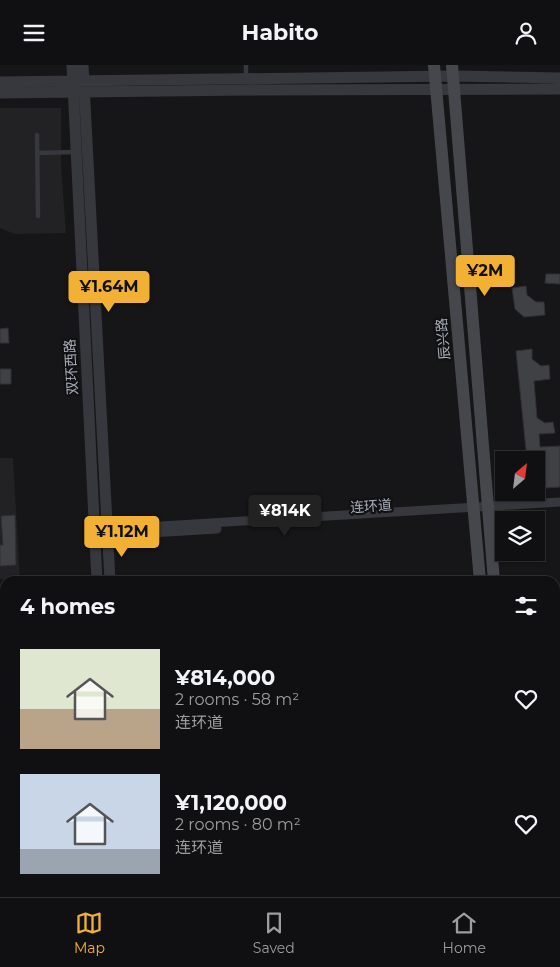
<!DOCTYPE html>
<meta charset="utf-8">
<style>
body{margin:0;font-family:Montserrat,"Noto Sans SC",sans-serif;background:#1e1e20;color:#f1f3f6;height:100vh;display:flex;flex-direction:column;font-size:19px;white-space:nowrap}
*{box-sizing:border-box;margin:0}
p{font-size:16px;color:#9c9d9f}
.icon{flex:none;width:28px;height:28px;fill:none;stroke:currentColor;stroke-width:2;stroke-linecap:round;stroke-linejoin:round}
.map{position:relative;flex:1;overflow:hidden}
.drawer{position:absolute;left:0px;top:511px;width:560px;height:321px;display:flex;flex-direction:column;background:#101012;border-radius:15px 15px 0 0;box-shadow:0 1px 4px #0004,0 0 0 1px #303032}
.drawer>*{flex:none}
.needle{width:32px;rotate:28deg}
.tools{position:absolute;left:495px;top:386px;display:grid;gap:10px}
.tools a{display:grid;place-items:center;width:50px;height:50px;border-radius:0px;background:#101012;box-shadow:0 1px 4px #0004,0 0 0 1px #303032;font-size:25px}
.price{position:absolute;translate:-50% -42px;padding:0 11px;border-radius:5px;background:#f2b134;color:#111;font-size:16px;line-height:32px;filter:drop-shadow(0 1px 2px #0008)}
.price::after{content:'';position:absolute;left:50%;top:30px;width:15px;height:11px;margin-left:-8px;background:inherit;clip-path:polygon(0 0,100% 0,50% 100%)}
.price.on{background:#222;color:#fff}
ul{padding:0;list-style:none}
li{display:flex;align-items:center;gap:15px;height:125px;padding:0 20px}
li span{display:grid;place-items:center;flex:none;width:140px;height:100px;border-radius:0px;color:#555}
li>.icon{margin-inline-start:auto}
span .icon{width:60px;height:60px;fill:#fffc;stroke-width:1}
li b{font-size:21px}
h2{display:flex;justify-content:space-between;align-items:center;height:60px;padding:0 20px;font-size:21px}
header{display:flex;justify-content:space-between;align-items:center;height:65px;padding:0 20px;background:#101012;font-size:22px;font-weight:700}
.menu{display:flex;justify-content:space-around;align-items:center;height:70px;border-top:1px solid #303032;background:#101012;font-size:14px;color:#9c9d9f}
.menu a{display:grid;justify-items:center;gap:2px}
.menu .on{color:#f2b134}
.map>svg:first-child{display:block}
.built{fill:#222225}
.building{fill:#404145;stroke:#303034}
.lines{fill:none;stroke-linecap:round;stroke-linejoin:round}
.service{stroke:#37383d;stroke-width:4.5}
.minor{stroke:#37383d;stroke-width:9}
.tertiary{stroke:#37383d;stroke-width:11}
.secondary{stroke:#45474d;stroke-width:12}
.labels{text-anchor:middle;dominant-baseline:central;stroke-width:4.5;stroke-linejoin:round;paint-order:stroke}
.street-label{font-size:14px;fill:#a8adb8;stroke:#111113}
</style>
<header><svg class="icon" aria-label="menu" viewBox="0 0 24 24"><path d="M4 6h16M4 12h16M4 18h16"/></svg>Habito<svg class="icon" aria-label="person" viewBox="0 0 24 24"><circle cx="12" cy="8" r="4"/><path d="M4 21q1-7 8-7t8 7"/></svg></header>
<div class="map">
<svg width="560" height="832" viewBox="0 0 560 832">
<rect width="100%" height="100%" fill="#161618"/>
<path class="built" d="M0,43H61V101L66,168L15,169L0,163Z
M0,389V393H13L20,514H0Z"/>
<path class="building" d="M546,209H560V219L545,218Z
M526,221L527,230L536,237H544L545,250L524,252L515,244L512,223Z
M8,263L9,278H0V264Z
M532,284V294L541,301L549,300L550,314L534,316L537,353L545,358L553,357L555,368L539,369L540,382L560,381V422L545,423L536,415V395H527L516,286Z
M0,304H11V319H0Z
M15,450L16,500L0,501V480H3L1,451Z"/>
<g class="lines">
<path class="service" d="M246,0V14
M37,70L38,151
M37,88L76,87"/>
<path class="minor" d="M94,465L560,437
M102,471L217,464"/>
<path class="tertiary" d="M72,0L97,516
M83,0L110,516
M0,17L453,11L560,13
M0,28L247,25L560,24
M555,773H560
M555,783H560
M119,828L120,832
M485,832L486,828"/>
<path class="secondary" d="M434,0L480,516
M452,0L494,516
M0,727L5,728
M0,743L5,744
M555,824L560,826
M507,828L526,832"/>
</g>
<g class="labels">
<g class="street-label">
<text transform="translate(443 274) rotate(-95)">辰兴路</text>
<text transform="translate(71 302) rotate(-93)">双环西路</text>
<text transform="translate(371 441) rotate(-4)">连环道</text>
</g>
</g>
</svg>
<div class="tools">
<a><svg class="needle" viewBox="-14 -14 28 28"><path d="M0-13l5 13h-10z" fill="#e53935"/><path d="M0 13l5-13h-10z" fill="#9c9d9f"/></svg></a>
<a><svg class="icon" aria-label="layers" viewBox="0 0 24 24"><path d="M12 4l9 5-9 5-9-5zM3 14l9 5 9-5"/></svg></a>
</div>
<b class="price" style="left:485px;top:232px">¥2M</b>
<b class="price" style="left:109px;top:248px">¥1.64M</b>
<b class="price on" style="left:285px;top:472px">¥814K</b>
<b class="price" style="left:122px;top:493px">¥1.12M</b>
<section class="drawer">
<h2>4 homes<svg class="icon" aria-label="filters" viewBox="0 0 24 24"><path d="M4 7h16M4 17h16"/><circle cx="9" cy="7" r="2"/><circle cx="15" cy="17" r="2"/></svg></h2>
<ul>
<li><span style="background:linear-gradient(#dfe7d0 60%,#b9a48a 0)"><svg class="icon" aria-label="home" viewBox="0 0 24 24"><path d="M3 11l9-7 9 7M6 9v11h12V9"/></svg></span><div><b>¥814,000</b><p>2 rooms · 58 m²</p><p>连环道</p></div><svg class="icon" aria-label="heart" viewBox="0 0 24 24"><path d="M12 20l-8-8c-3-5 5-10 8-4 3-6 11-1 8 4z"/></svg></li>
<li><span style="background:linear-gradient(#c9d6e8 75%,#9aa5b1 0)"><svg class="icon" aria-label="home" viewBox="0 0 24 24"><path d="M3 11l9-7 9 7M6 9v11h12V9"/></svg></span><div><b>¥1,120,000</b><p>2 rooms · 80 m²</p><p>连环道</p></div><svg class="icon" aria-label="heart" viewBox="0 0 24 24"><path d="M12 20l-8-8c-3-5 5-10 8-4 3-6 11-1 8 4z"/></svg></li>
</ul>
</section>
</div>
<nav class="menu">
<a class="on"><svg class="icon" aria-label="map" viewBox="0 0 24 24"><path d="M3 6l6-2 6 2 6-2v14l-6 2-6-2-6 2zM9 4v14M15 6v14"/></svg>Map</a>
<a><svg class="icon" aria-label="saved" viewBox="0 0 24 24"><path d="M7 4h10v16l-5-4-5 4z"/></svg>Saved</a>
<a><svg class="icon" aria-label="home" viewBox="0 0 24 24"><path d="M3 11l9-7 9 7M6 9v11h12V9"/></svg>Home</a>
</nav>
